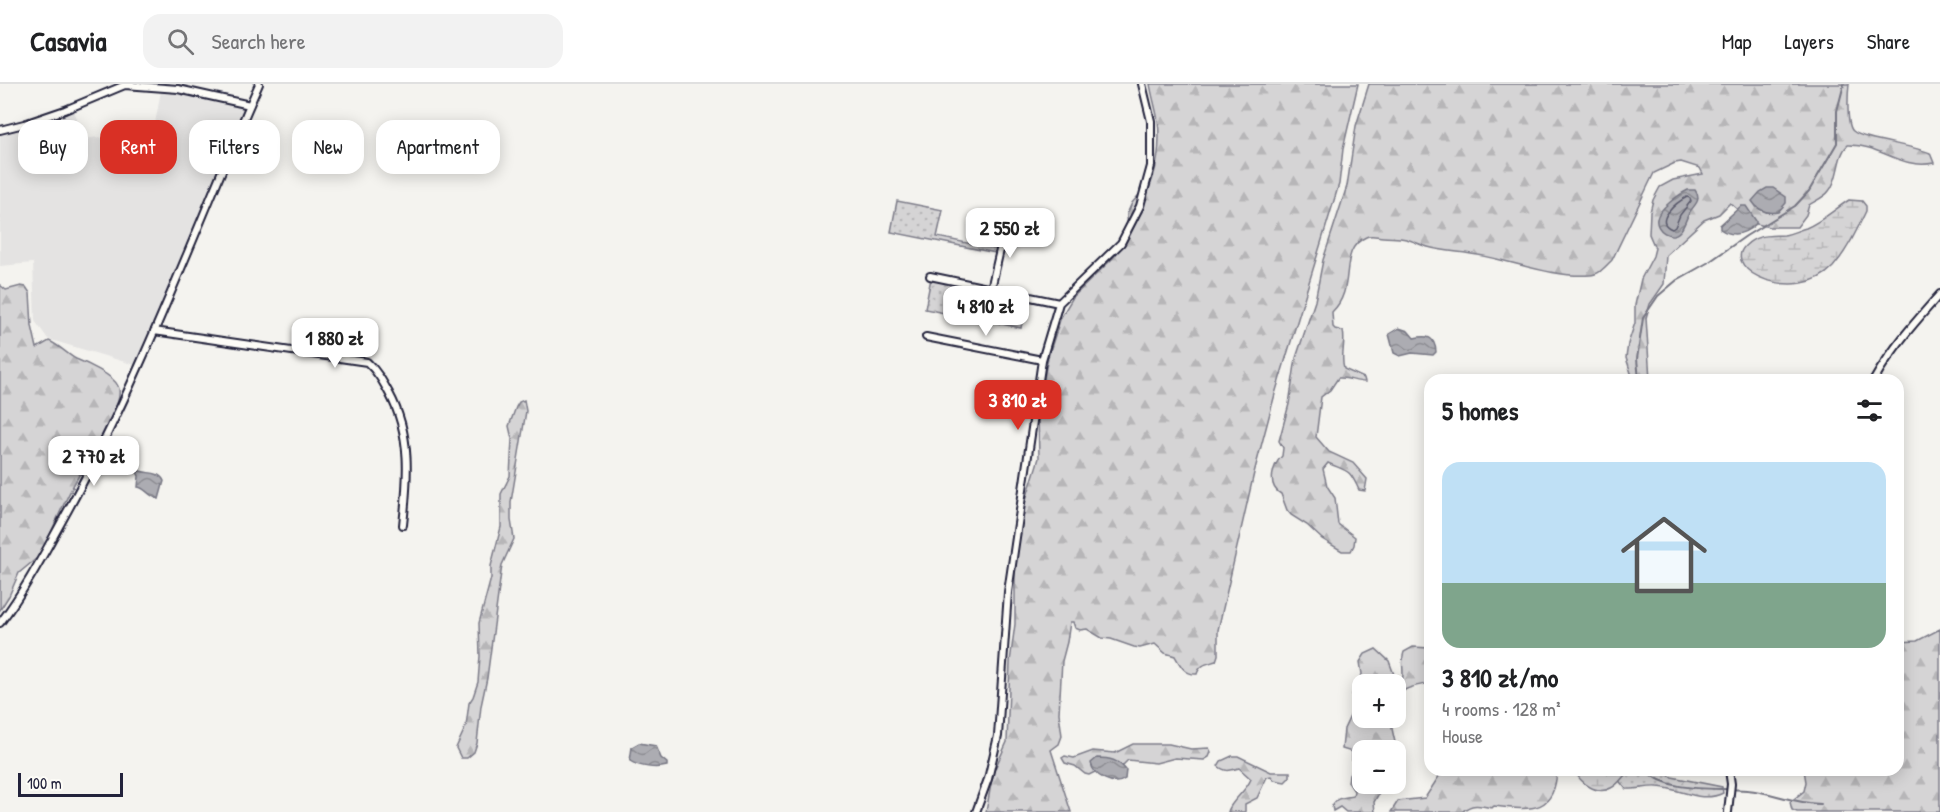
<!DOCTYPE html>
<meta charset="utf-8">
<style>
body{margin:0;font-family:"Patrick Hand",sans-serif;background:#f2f2f2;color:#202124;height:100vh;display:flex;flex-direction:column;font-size:22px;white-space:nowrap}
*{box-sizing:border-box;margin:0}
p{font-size:20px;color:#757577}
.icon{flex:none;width:33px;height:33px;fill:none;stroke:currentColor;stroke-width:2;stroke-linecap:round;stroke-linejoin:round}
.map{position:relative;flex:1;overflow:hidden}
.side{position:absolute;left:1424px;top:290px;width:480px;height:402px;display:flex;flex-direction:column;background:#fff;border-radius:18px;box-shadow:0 3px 15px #0003}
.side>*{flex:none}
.guide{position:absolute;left:18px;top:36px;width:570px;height:54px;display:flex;gap:12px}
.buttons{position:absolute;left:1352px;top:590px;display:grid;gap:12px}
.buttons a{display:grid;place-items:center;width:54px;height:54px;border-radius:12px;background:#fff;box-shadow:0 3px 15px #0003;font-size:30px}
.scale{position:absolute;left:18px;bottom:15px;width:105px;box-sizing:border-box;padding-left:6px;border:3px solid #22223b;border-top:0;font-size:16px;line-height:21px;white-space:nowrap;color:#22223b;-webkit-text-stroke:4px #fdfcf7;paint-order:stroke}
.price{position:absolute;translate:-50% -51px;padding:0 14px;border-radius:12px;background:#fff;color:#222;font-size:20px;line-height:39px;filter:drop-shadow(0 2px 3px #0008)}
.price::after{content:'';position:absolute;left:50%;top:36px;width:18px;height:14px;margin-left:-9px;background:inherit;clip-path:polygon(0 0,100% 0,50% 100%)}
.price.selected{background:#d93025;color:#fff}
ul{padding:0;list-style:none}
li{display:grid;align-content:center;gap:12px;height:318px;padding:0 18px}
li+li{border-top:2px solid #e0e0e0}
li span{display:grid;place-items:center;height:186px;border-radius:18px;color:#555}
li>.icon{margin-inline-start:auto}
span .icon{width:108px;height:108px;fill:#fffc;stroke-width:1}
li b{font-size:26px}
h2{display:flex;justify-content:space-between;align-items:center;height:72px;padding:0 18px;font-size:26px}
.pill{padding:0 21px;border-radius:18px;background:#fff;box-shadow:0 3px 15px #0003;font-size:21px;line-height:54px}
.pill.selected{background:#d93025;color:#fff}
header{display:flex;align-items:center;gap:36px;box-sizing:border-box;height:84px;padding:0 30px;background:#fff;border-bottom:2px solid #e0e0e0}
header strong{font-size:28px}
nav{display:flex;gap:33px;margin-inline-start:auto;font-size:21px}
.search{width:420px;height:54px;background:#f2f2f2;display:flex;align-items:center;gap:15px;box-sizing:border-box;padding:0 21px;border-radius:18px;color:#757577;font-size:22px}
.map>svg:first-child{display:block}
.built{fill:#e4e3e2}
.grass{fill:url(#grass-dots);stroke:#7c7b88;stroke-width:1.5}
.forest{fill:url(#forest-firs);stroke:#7c7b88;stroke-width:1.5}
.wetland{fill:url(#wetland-marsh);stroke:#7c7b88;stroke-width:1.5}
.water{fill:url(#water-waves);stroke:#757582;stroke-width:1.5}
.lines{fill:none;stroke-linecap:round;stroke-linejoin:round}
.shore{stroke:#59596b;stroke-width:1.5}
.stream{stroke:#757582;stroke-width:2}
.minor-casing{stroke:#22223b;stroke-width:10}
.minor{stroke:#fdfcf7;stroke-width:6}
</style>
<header>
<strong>Casavia</strong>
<div class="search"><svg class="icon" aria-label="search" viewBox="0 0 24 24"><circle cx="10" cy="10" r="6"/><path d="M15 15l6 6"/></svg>Search here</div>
<nav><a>Map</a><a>Layers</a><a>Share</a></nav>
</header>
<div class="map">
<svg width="1940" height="728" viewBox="0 0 1940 728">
<defs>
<pattern id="grass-dots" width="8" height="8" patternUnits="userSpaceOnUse" patternTransform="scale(1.5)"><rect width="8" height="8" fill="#d5d4d5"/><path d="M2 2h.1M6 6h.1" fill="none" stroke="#b7b6b8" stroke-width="1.8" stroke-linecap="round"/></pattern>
<pattern id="forest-firs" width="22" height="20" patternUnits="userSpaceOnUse" patternTransform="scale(1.5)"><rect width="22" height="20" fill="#d5d4d5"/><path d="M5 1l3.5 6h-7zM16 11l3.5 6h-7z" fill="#b7b6b8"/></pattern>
<pattern id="wetland-marsh" width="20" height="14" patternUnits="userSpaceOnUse" patternTransform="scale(1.5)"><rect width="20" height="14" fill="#d5d4d5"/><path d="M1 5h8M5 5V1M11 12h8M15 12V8" fill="none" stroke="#b7b6b8"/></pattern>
<pattern id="water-waves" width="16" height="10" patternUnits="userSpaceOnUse" patternTransform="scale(1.5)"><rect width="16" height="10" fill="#acacb2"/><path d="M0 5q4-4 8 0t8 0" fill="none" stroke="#8c8c92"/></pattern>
</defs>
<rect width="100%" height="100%" fill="#f4f3ef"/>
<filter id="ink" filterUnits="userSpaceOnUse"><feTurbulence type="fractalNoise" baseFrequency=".0167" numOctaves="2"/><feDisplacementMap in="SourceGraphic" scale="12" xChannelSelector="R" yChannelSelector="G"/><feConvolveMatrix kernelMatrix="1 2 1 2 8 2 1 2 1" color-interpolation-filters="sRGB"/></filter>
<g filter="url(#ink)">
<path class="built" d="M161,7L245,23L135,281L48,255L35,237L33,179L0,182V50L37,41L74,25L82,55L100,53L147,82Z"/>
<path class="grass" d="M897,117L943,126L937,153L997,165L996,169L891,148Z
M931,194L960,200L954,231L925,225Z
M994,207L1026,214L1021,244L988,237Z
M1617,686H1658L1672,693L1722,703L1723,709C1701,720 1680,704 1658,703C1647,702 1637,706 1626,705L1620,698Z"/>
<path class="forest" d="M1150,0H1358L1343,65L1339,100L1275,310L1254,389L1218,546V571L1216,577C1207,580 1200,580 1197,590C1185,591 1180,581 1175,572L1165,569L1155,560L1140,564L1134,563L1111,555L1102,554L1087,545L1080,546L1075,544L1073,538H1070L1067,558L1062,577L1059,629L1062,652L1059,660L1051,666L1071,728H986L993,689L1007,658L1010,578L1015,540V491L1019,438L1039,374L1038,327L1048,273L1061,233L1073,213L1113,174L1128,153L1127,130L1132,119L1138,112L1146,111C1157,89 1161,62 1158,37C1156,25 1152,12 1150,0Z
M1369,0H1849C1848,9 1846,41 1853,47C1863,56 1912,61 1930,69L1934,79C1900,86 1880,60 1848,61C1836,72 1840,94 1829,107C1825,113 1815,117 1809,121L1806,131L1797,143H1769L1753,139L1730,119L1719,130L1704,136L1666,171L1664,200L1650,220L1646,234L1650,295H1633L1626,274L1628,260L1635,239V221L1641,195L1653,172L1655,164L1649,150L1650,128L1653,116L1660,103L1673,96L1703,90L1700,84L1681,78L1675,79L1654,89L1612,176C1606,182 1599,191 1590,191C1555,194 1512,177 1478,171C1463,168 1442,167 1428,163C1420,161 1414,157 1406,155C1398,153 1391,154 1383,153C1377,153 1372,150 1366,153C1336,167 1358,203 1332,228L1333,243L1335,245L1343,247C1346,260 1340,272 1344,285L1364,294L1365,298C1355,298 1348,293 1338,294L1330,306L1321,313L1316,353L1329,368L1353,379L1367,395L1365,407L1359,406C1349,384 1348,388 1328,379L1323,385L1327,402L1335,414L1338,440L1355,453L1354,461L1351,467H1342L1322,455L1307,441L1291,431L1287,426L1281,410C1267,402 1272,382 1282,372L1283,364L1279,357L1289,320L1296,274L1315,217L1323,176L1347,102L1356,42Z
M0,201L6,206L21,202L26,203L30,209L32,242L37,264L49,257C59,261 68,271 76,275C86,279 113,291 118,302C127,319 87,376 78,393C65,415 55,440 44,464L37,474L19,489L9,512L0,526Z
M524,316L526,327L511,418V436L514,455L502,481L487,594L481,622L477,659L474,668L467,674H461L456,664L466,642L469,619L473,613L478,598L480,572L479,539L491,494V482L501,443V410L510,392L512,355L509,342L516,323L519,318Z
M1940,545V728H1797L1792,726L1790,718L1804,707L1806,698L1804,686H1898V558L1917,557Z
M1413,563L1429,564V599C1415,603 1402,602 1395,617V600H1362V633H1391C1390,649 1401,666 1395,682V666H1362V699H1385L1374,718L1375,728H1346L1340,723L1333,727L1332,722C1337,712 1344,714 1353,712L1354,707L1348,698L1349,691L1352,687V668L1342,665L1344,645L1352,628V611L1360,597L1362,590L1360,578L1365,570L1376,565L1389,577L1396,596L1402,597C1405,587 1400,578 1404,568Z
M1133,660H1169L1191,665L1209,664L1211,668L1209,673L1204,676L1175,674L1156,679L1128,676L1118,686H1099L1089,691L1085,690L1075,682L1065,679L1062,674L1065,672L1074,674L1093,667L1115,669Z
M1232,672H1238L1271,688H1290V693L1285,698L1274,696L1271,692L1267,693L1257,714L1245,720V728H1228C1230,717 1246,708 1251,695L1239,684C1229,687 1225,688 1218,682L1221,677Z
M1443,686H1557C1555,728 1534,727 1494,722L1492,724C1480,721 1471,719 1462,728H1391L1398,717L1425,714Z"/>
<path class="wetland" d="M1849,116L1862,117L1866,122V127C1857,146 1847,167 1833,183C1797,221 1721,187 1745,162C1757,150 1769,152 1784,151C1791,150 1799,146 1806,144C1821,138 1835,125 1849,116Z
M1574,686H1626V690C1622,694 1617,702 1611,704C1596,712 1580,698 1574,686Z"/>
<path class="water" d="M1767,104H1773L1786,113V119L1778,128C1767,130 1758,127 1752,117L1760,108Z
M1688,106H1695C1701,114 1697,119 1691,126C1686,133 1685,142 1680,147C1671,157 1655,146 1657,135C1658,125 1680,110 1688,106Z
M1741,122H1746L1756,137V140C1745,150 1733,154 1720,145V141Z
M1399,244L1408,247L1414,254C1427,251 1435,252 1436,268L1433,271L1412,269L1400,272L1394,269L1389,250Z
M140,387C149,390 159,387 164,397L159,415C148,412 146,404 138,403L139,392L137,388Z
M639,659L656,662L661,674L667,679V682C656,685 639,683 630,677L632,663Z
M1097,674C1110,674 1118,676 1126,686L1125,695C1114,703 1093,692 1091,679Z"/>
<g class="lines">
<path class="shore" d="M1687,113L1690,114L1691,117L1680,131L1675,143L1672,145C1652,138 1677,118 1687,113Z"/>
<path class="stream" d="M1639,296L1637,275L1643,234L1658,212L1677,196L1709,178L1746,152L1795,122L1809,107L1837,59V27L1844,0
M1645,686C1670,710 1715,703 1747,706C1773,708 1795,720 1821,720"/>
<defs>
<path id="minor" d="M0,46L24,40L65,26L125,1L178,5L250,21
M930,192L1059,219
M991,205L1006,140
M154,247L367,278C377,287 383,298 389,309C412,351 408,394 403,441
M926,253L1042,276
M1874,296C1892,264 1916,237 1940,210
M0,539C26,505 47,464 68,426C143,290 196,143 259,0
M976,728L988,695L998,652L1008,508L1042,276L1059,219L1121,159L1140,122L1151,82V37L1142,0
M1728,728L1731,700L1729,686"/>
</defs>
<use href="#minor" class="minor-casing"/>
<use href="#minor" class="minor"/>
</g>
</g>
</svg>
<div class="buttons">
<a>+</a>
<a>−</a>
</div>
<div class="scale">100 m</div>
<b class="price" style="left:1010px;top:175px">2 550 zł</b>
<b class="price" style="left:986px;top:253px">4 810 zł</b>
<b class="price" style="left:335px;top:285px">1 880 zł</b>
<b class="price selected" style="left:1018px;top:347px">3 810 zł</b>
<b class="price" style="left:94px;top:403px">2 770 zł</b>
<div class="guide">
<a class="pill">Buy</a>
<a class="pill selected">Rent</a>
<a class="pill">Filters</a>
<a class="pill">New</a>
<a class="pill">Apartment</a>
</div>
<section class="side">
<h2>5 homes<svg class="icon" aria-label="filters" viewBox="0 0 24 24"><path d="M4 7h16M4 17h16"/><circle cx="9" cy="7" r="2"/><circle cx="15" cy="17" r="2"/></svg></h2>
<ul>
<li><span style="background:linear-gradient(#bfe0f5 65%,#7fa58c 0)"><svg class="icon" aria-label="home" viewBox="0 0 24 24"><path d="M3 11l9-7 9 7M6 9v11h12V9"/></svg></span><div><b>3 810 zł/mo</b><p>4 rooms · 128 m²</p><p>House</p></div></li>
</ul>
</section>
</div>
